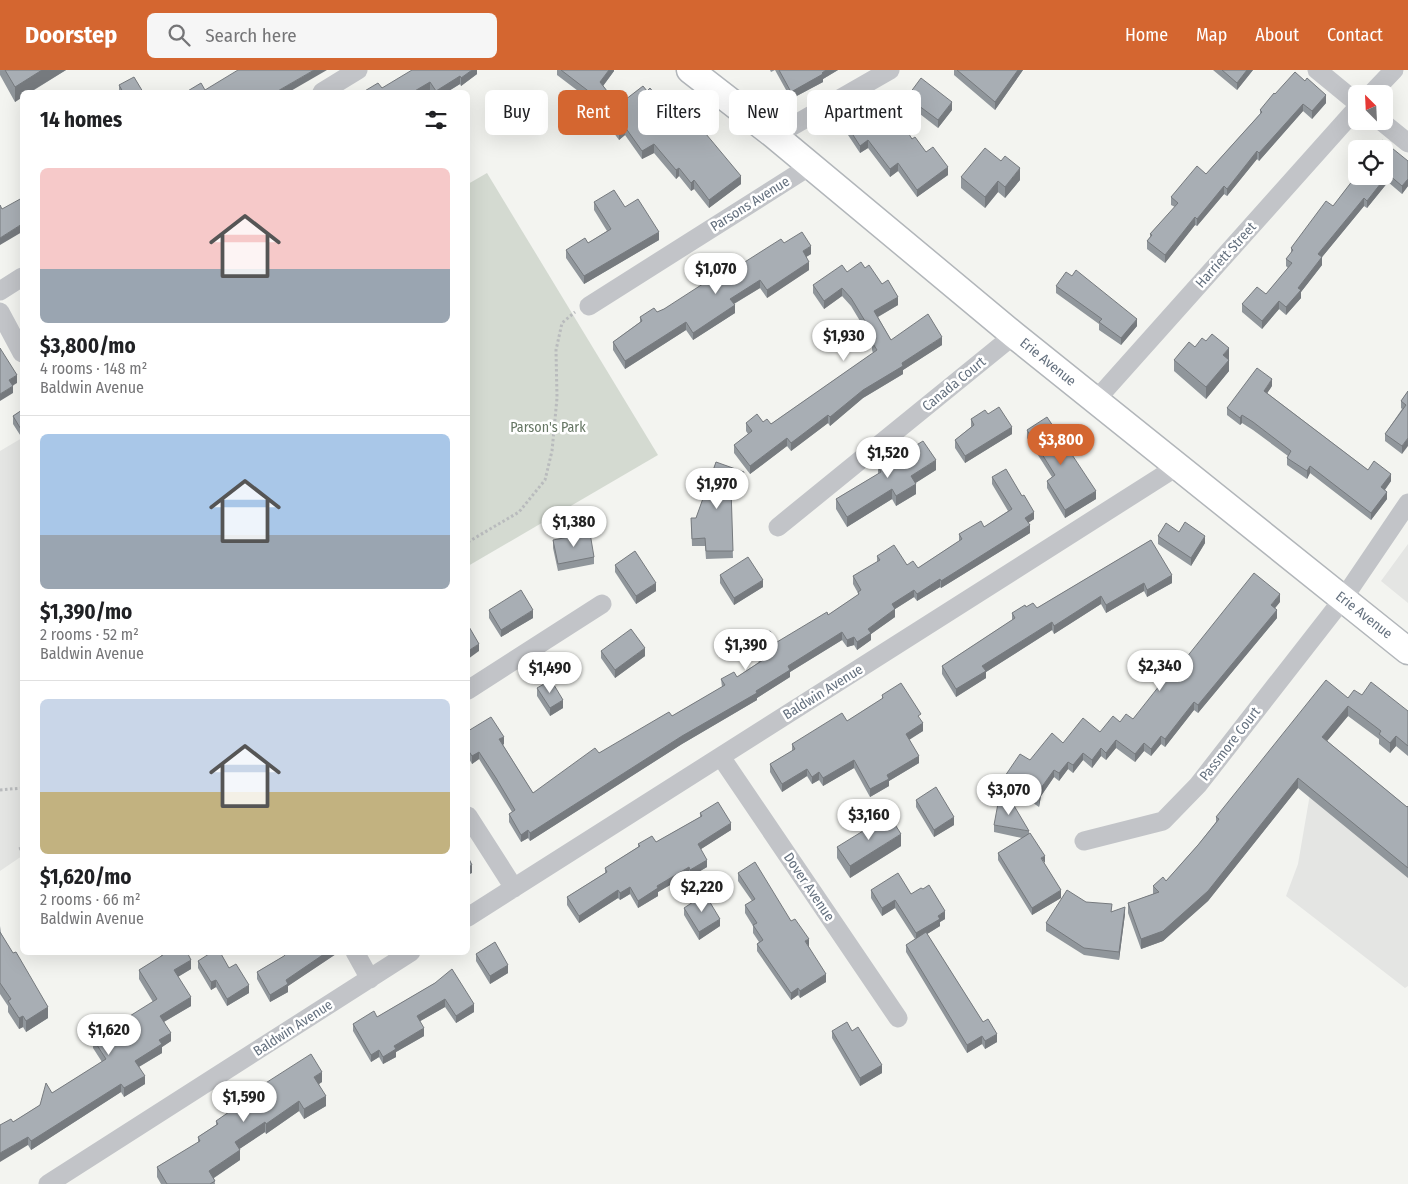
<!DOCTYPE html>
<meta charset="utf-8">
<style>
body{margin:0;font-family:"Fira Sans Condensed",sans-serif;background:#f6f6f6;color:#202124;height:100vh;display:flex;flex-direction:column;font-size:19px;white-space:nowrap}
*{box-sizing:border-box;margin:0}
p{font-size:16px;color:#757577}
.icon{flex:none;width:28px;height:28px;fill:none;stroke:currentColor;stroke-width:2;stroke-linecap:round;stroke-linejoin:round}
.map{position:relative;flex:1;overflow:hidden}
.sheet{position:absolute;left:20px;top:20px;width:450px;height:865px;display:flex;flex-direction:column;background:#fff;border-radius:8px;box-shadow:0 5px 20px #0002}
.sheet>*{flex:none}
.top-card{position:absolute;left:485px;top:20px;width:475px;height:45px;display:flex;gap:10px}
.needle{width:32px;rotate:336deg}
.fabs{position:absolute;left:1348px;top:15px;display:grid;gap:10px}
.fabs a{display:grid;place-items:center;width:45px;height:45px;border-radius:8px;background:#fff;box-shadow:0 5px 20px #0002;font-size:25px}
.price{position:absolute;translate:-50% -42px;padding:0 11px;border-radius:18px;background:#fff;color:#222;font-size:16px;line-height:32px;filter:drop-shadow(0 1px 2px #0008)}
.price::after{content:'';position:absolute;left:50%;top:30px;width:15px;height:11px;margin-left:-8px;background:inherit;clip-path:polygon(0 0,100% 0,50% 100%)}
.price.selected{background:#d46630;color:#fff}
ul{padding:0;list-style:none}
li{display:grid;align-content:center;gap:10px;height:265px;padding:0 20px}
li+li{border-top:1px solid #e0e0e0}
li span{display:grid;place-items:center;height:155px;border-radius:8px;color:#555}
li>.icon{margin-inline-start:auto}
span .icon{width:90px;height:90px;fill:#fffc;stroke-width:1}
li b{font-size:21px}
h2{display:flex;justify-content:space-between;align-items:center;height:60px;padding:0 20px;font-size:21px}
.pill{padding:0 18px;border-radius:8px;background:#fff;box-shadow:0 5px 20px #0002;font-size:18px;line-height:45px}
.pill.selected{background:#d46630;color:#fff}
header{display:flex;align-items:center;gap:30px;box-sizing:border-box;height:70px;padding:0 25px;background:#d46630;color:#fff}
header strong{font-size:24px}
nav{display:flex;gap:28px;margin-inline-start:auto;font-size:18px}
.search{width:350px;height:45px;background:#f6f6f6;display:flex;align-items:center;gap:12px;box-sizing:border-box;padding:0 18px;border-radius:8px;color:#757577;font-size:19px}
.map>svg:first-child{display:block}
.built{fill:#e4e5e3}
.green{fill:#d4dad1}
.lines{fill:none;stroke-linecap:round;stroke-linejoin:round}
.secondary-casing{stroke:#b2b6ba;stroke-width:29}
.path{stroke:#b9bbbd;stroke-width:3;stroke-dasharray:2.5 2.5;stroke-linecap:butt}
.street{stroke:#c2c4c8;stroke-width:19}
.secondary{stroke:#fff;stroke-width:26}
.wall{fill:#90969b}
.shaded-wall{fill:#767a7e}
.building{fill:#a8aeb4;stroke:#767a7e}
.labels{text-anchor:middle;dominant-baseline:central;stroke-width:5;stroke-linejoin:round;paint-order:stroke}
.street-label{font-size:14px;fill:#65717f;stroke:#fff}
.park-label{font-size:14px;fill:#657663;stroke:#fff}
</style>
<header>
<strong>Doorstep</strong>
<div class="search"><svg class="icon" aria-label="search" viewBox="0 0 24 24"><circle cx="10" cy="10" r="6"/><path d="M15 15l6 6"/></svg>Search here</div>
<nav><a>Home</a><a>Map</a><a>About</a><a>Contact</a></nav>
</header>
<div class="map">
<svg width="1408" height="1114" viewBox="0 0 1408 1114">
<rect width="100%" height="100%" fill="#f3f4f0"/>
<path class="built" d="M22,368V786L0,801V381Z
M1408,474V533L1381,511Z
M1344,684L1408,740V916L1405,918L1286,826L1298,794L1310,724Z"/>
<path class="green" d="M487,103L658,385L468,496V114Z"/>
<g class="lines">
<defs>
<path id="secondary" d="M690,0L775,66L1014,265L1408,581"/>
</defs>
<use href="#secondary" class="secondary-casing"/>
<path class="path" d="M468,472L519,442L545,410L552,381L557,328L556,280L562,253L575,242
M0,720L22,718
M19,779L22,778"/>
<path class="street" d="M1317,0L1356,32
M322,22L358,0
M1371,24L1394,0
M1381,51L1408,73
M775,66L890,0
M0,221L22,207
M589,236L810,96
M0,242L22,283
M1096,330L1356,39
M778,457L1014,265
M468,620L602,534
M721,687L898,948
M468,746L514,818
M1084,771L1163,751L1198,715L1343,529L1408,433
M468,847L1178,396
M355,882L370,909
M48,1114L411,882"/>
<use href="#secondary" class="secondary"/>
</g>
<path class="wall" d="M0,0H66L15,32L0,5Z
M477,0V4L461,16L460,14L447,22H432L430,20L425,22H363Z
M557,0H614V1L603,16L611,26L621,33L647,21L666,38L692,57L741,114L709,138L694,119L691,121L679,106L676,109L654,83L642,89L625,65L619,70L608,55L599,62L581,39V31L586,27L557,5Z
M770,0H838L823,9V12L791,29L775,0L771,2Z
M954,0H1023L995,40L954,5Z
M1213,0H1253L1237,20Z
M1305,11L1326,33L1312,49L1303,41L1259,91L1257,89L1227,126L1224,124L1197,156L1195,155L1165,193L1147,179V171L1150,167V164L1175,137L1171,135V127L1206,104L1260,44V40L1275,24Z
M119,15L143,22H119Z
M907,27L952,40L938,58L907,34Z
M882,40L926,82L948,105L917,127L898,101L890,107L868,78L860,83L848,65V57Z
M1408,91V116L1402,124L1388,112L1367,138L1364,136L1322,187V195L1301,222V228L1286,245L1279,239L1262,259L1242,242V234L1266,224L1288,198L1286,196V189L1291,183V178L1333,136L1351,113V108Z
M961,107L1020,110L1005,128L998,122L985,138L961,118Z
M594,132L625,137L659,170L584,214L566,188V180L588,173L607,161L594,140Z
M784,173L811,184L806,187L809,200L767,228L760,218L734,234L735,243L693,270L686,260L625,299L613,280V272L640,252V247L657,242L664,239L729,202Z
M865,198L882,214L898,235L878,247L891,270L942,275L903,300V304L863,328L830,356L828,353L791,381L787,376L750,404L734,383V375L748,364L746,361V353L763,352L771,354L873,283L872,280V271L851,236L842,226L824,239L813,223V215L847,202Z
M1056,216L1137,256L1121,275L1099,260V254L1056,223Z
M1195,277L1229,289V301L1206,329L1174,301V290Z
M1272,316L1267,323L1368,400L1391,411L1385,420L1387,429L1371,450L1310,403L1307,409L1287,395V388L1288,386L1253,360L1242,353L1240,355L1227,345V338Z
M1408,321L1402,384L1385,371V364L1402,339L1401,338V331Z
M22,340V368L13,354V346Z
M988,344L1012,364L965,393L955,378V370L971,357V349Z
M1027,360L1096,429L1065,448L1047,418V411L1052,407L1027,368Z
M894,389L936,400L915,413L916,424L896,436L892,429L847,457L836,439V429L878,404V396Z
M716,392L744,410L738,427L731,425L733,488L706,489L705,476H692L691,448H696Z
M992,407L1034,449L1028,453L1030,463L941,518L940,517L917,531L914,527L895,539V547L871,564V570L857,580L854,575L847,577L842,570L790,602V607L757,628V630L682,674L530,771L528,768L521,772L509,752V744L512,742L496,716L479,689L472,694L468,687V661L504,674L503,675L533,723L599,683L672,646L722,617L721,609L737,607L759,592L752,580V572H777L828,545L858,525V523L853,514V506L877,492V486L918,498L959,471V464L984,457L1008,441L992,414Z
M1179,462L1205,473L1191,496L1158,474V466Z
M553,470L594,487V494L558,501L553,478Z
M1151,470L1172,513L1147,527L1144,521L1106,543L1101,534L1054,564L1052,560L986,602V608L956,627L942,604V596L1012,550V543L1026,537L1037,538Z
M615,495L656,521L636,534L615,502Z
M720,505L763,517L734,535L720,513Z
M1280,532L1275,538L1277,548L1198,643L1194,640L1165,677L1161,674L1151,686L1144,681L1135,692L1116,678L1106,690L1101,686L1092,698L1083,690L1073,703L1068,699L1059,711L1054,707L1041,726L1039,737L1005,714V706L1030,690L1063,673L1100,662L1120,652L1133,649L1174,603Z
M489,540L533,548L501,567L489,548Z
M601,581L645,586L615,608L601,588Z
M537,618L563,638L550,646L537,626Z
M882,625L921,651L923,661L909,669L919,693L889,711V716L870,727L854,698L823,716L819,710L812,714L807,706L782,722L770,702V694L792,681V674L847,651L882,629Z
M1362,625L1408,641V686L1396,676L1390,683L1379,674V669L1348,646L1327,671L1407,737L1408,736V808L1298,718L1208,831L1163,871L1141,879L1128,843V833L1153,824V816L1166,811L1198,775L1216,752V747L1348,628Z
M916,730L954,755L934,767L916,737Z
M700,743L731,760L701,779L707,797L690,807L689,804L658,822V826L638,838L630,824L620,830L618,828L579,853L567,835V827L605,803V798L638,777V774L656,772L700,747Z
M994,755L1029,761V763L1061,828L1032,845L998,790V783L1022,768L994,762Z
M901,776L850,808L837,788V777Z
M738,803L791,851L809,877L826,912L800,928L798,925L791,930L757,881V874L759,872L753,863V856L745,843V835L752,831L738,811Z
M871,820L911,824L945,849L940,852V856L927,864L983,952L997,972L985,979L982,974L967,983L906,882V875L915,869L895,838L882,846L871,828Z
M1086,832L1112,842L1125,844L1119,890L1084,885L1046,861V853Z
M684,838L720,856L699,870L684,845Z
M0,856L1,863L48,948L26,962L23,957L19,959L8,942V936L0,924Z
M161,882H187L191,899L178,907L191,936L164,952L171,971L162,977V983L139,997L145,1014L124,1027L121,1022L31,1080L28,1075L0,1056L13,1052L40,1035L52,1023L102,992L93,978V969L153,932L139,909V900L161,887Z
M287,882H339L288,916V922L270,932L257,909V902L284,886L287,883Z
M476,884L508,903L490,914L476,891Z
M198,891L229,898L249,923L227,936L216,917L211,920L198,898Z
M435,913L474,942L456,953L445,937L420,951L424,966L396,982V987L383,994L379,987L371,992L353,961V954L377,947Z
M832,961H852L882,1003L860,1016L832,968Z
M322,1012L319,1014L326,1036L304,1049L299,1041L266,1064L265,1062L239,1079L240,1090L214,1108L215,1114H161L157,1107V1097L198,1073V1067L216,1055V1051L250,1028V1023Z"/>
<path class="shaded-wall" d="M42,0H66L30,22H22V27L15,32V17Z
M314,0H327L289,22H276Z
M472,0H477V4L461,16V8Z
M609,0H614V1L600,20V12Z
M826,0H838L823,9V12L791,29V22Z
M1018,0H1023L995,40V32Z
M1247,0H1253L1237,20V13Z
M460,6V14L447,22H436V21Z
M430,12V20L425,22H413Z
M1326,25V33L1312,49V41Z
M952,32V40L938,58V50Z
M1303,34V41L1259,91V83Z
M608,47V55L599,62V54Z
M625,57V65L619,70V62Z
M868,70V78L860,83V76Z
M654,74V83L642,89V81Z
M1257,81V89L1227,126V119Z
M898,93V101L890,107V99Z
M948,97V105L917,127V120Z
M679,98V106L676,109V100Z
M1020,98V110L1005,128V117Z
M1388,104V112L1367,138V131Z
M741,106V114L709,138V130Z
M1408,109V116L1402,124V116Z
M694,110V119L691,121V113Z
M998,111V122L985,138V127Z
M1224,116V124L1197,156V149Z
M1364,128V136L1318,192V184Z
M1195,147V155L1165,193V185Z
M22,154V162L0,175V168Z
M659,162V170L584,214V206Z
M811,176V184L803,189V181Z
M1322,187V195L1301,222V228L1286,245V237L1298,218Z
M809,192V200L767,228V220Z
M760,210V218L730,236V229Z
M842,218V226L824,239V231Z
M898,227V235L874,249V241Z
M1279,231V239L1262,259V251Z
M735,235V243L693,270V263Z
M1137,249V256L1121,275V268Z
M686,252V260L625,299V291Z
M942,267V275L903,300V304L863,328L830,356V347L863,320L902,293Z
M1229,278V289L1223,296V285Z
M1229,290V301L1206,329V317Z
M17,305V313L9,318V310Z
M1272,309V316L1264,328V321Z
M13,316V323L0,331V324Z
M828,345V353L791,381V373Z
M1242,345V353L1240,355V348Z
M1012,357V364L965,393V386Z
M787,368V376L750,404V396Z
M1408,368V376L1402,384V376Z
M936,390V400L911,416V406Z
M1310,396V403L1307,409V401Z
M744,402V410L738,427V420Z
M1391,404V411L1381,425V417Z
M916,414V424L896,436V426Z
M892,419V429L847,457V447Z
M1096,421V429L1065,448V440Z
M1387,422V429L1371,450V443Z
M1034,442V449L1025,455V448Z
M1030,455V463L941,518V511Z
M1205,466V473L1191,496V488Z
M1172,505V513L1147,527V520Z
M940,509V517L917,531V524Z
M763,510V517L734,535V528Z
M656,513V521L636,534V526Z
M1144,513V521L1106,543V535Z
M914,520V527L892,541V534Z
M1280,524V532L1271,543V535Z
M1101,526V534L1054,564V556Z
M895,539V547L871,564V570L857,580V572L868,559Z
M533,540V548L501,567V560Z
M1277,540V548L1198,643V635Z
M1052,552V560L986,602V608L956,627V619L982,596Z
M842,562V570L790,602V607L757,628V630L682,674L530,771V763L682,666L756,621L788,596Z
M854,567V575L847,577V570Z
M479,574V581L468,589V581Z
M645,578V586L615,608V600Z
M563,630V638L550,646V638Z
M1194,632V640L1165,677V669Z
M1348,636V646L1322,677V667Z
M923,653V661L906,672V664Z
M1161,666V674L1151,686V679Z
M1396,666V676L1390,683V673Z
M504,667V674L499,677V669Z
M1116,670V678L1106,690V683Z
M1144,673V681L1135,692V684Z
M1101,678V686L1092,698V690Z
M479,682V689L472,694V686Z
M1083,683V690L1073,703V695Z
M919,686V693L889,711V716L870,727V719L887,705Z
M854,690V698L823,716V708Z
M1068,692V699L1059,711V703Z
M807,699V706L782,722V714Z
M1054,700V707L1041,726L1039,737V729L1041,718Z
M819,702V710L812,714V707Z
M1298,708V718L1208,831L1163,871L1141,879V869Z
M954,747V755L934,767V760Z
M731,753V760L698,781V774Z
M528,760V768L521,772V765Z
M901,764V776L850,808V796Z
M1045,786V793L1041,788Z
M707,790V797L690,807V800Z
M472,795V803L468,805V797Z
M689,797V804L658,822V826L638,838V831L657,816Z
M630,817V824L620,830V823Z
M618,820V828L579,853V846Z
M1061,820V828L1032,845V838Z
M895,830V838L882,846V838Z
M1125,837V844L1119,890V882Z
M945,841V849L940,852V856L916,871V863L938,846Z
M720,849V856L699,870V862Z
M809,869V877L805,871Z
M327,882H339L288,916V922L270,932V925L286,910Z
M191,890V899L174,909V900Z
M508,895V903L490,914V906Z
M826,904V912L800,928V921Z
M216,910V917L211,920V912Z
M249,915V923L227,936V929Z
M798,918V925L791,930V923Z
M191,927V936L160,954V946Z
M445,929V937L417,953V946Z
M474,934V942L456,953V946Z
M48,937V948L26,962V951Z
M23,946V957L19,959V948Z
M424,958V966L396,982V987L383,994V987L394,976Z
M171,963V971L162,977V983L135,999V991L159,970Z
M997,964V972L985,979V971Z
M982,966V974L967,983V975Z
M379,980V987L371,992V985Z
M882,995V1003L860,1016V1008Z
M322,1002V1012L314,1017V1007Z
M145,1006V1014L124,1027V1018Z
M121,1014V1022L31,1080V1071Z
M326,1026V1036L304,1049V1039Z
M299,1031V1041L266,1064V1054Z
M265,1052V1062L235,1082V1072Z
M28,1067V1075L0,1092V1083Z
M240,1080V1090L209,1111V1101Z"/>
<path class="building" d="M5,0H42L15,17Z
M238,0H314L276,22H186L201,13L205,20Z
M412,0H472L461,8L460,6L436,21L430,12L413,22H363L378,13L382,18Z
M561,0H609L600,12L611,26L621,33L643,16L647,21L650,18L666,38L674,32L692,57L698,61L701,58L741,106L709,130L694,110L691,113L679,98L676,100L654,74L642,81L625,57L619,62L608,47L599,54L581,31L591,23Z
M779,0H826L822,3L823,4L791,22Z
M957,0H1018L995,32Z
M1222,0H1247L1237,13Z
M1295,2L1305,11L1307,8L1326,25L1312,41L1303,34L1259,83L1257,81L1227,119L1224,116L1197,149L1195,147L1165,185L1147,171L1152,165L1150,164L1178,133L1171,127L1197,96L1206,104L1262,42L1260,40L1274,23L1275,24Z
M134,7L143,22H123L119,15Z
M921,8L952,32L938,50L907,27Z
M891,35L912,69L915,67L926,82L933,77L948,97L917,120L898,93L890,99L868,70L860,76L848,57L880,37L882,40Z
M1382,70L1408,91V109L1402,116L1388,104L1367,131L1364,128L1318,184L1322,187L1298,218L1301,220L1286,237L1279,231L1262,251L1242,234L1257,217L1266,224L1292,193L1286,189L1293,180L1291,178L1326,131L1333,136L1353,110L1351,108L1356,101V106H1384V79H1375Z
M985,78L1001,91L1005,86L1020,98L1005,117L998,111L985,127L961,107Z
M614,120L625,137L638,129L659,162L584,206L566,180L585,168L588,173L611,159L594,132Z
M22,128V156V154L0,168V135L2,139Z
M802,162L811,176L803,181L809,192L767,220L760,210L730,229L735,235L693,263L686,252L625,291L613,272L642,251L640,247L654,238L657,242L664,239L726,199L729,202L781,169L784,173Z
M861,192L865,198L869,195L882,214L888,210L898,227L874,241L891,270L928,244L942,267L902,293L903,296L863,320L830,347L828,345L791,373L787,368L750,396L734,375L752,361L746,353L757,344L763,352L767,349L771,354L877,280L872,272L876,269L851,228L842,218L824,231L813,215L842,195L847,202Z
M1076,200L1137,249L1121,268L1099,252L1102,249L1056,216L1066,202L1072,206Z
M1212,264L1229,278L1223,285L1229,290L1206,317L1174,290L1189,272L1195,277L1202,268L1206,271Z
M0,278L17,305L9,310L13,316L0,324Z
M1257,298L1272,309L1264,321L1368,400L1374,391L1391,404L1381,417L1387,422L1371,443L1310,396L1307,401L1287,388L1291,381L1253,352L1242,345L1240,348L1227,338Z
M1408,321V368L1402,376L1385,364L1406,335L1401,331Z
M999,337L1012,357L965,386L955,370L974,355L971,349L985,340L988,344Z
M22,340V361L13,346Z
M1047,347L1096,421L1065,440L1047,411L1055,405L1027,360Z
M923,371L936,390L911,406L916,414L896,426L892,419L847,447L836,429L881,402L878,396L893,387L894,389Z
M716,392L744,402L738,420L731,418L733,481H706L705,468L692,469L691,448H696Z
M1006,399L1022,426L1024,425L1034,442L1025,448L1030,455L941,511L940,509L917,524L914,520L892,534L895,539L868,559L871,563L857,572L854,567L847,570L842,562L788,596L790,600L756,621L757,623L682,666L530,763L528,760L521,765L509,744L515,740L496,708L479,682L472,686L468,680V661L491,647L504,667L499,669L533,723L595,678L599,683L669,642L672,646L725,615L721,609L734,602L737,607L763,590L752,572L770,561L777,572L827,542L828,545L859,524L858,522L861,520L853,506L880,490L877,486L894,475L907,495L913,491L918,498L962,469L959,464L981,451L984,457L1012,439L992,407Z
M1185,452L1205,466L1191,488L1158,466L1166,453L1179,462Z
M590,463L594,487L558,494L553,470Z
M1151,470L1172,505L1147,520L1144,513L1106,535L1101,526L1054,556L1052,552L982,596L986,601L956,619L942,596L1015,548L1012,543L1025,535L1026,537L1033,533L1037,538Z
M635,481L656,513L636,526L615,495Z
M748,487L763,510L734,528L720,505Z
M1254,503L1280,524L1271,535L1277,540L1198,635L1194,632L1165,669L1161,666L1151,679L1144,673L1135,684L1116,670L1106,683L1101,678L1092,690L1083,683L1073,695L1068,692L1059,703L1054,700L1041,718L1039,729L1005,706L1020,684L1030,690L1052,663L1063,673L1083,648L1100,662L1113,646L1120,652L1126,644L1133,649L1171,601L1174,603Z
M521,520L533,540L501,560L489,540Z
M468,555L479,574L468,581Z
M631,559L645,578L615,600L601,581Z
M551,610L563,630L550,638L537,618Z
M1326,610L1348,628L1354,620L1362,625L1371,612L1408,641V676L1396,666L1390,673L1379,664L1381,661L1348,636L1322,667L1407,737L1408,736V798L1298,708L1208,821L1163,861L1141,869L1128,833L1159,822L1153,816L1163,807L1166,811L1198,775L1219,749L1216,747Z
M901,613L921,644L918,646L923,653L906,664L919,686L887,705L889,709L870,719L854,690L823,708L819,702L812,707L807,699L782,714L770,694L795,679L792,674L842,643L847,651L883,628L882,625Z
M936,717L954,747L934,760L916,730Z
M999,728L1010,729L1029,761L994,755Z
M718,732L731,753L698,774L707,790L690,800L689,797L657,816L658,818L638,831L630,817L620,823L618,820L579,846L567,827L607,802L605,798L640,776L638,774L652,766L656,772L702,746L700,743Z
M889,745L901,764L850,796L837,777Z
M1030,763L1045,786L1041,788L1061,820L1032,838L998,783Z
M468,787L472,795L468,797Z
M755,792L791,851L795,849L809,869L805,871L826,904L800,921L798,918L791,923L757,874L763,870L753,855L757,853L745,835L755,829L738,803Z
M898,803L911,824L921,818L923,819L929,815L945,841L938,846L940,849L916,863L895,830L882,838L871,820Z
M1067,820L1086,832L1112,834L1111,842L1125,837L1119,882L1084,878L1046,853Z
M705,824L720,849L699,862L684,838Z
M0,862L13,883L16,882L48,937L26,951L23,946L19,948L8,931L11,929L0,913Z
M926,862L983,952L988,949L997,964L985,971L982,966L967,975L906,875Z
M495,872L508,895L490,906L476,884Z
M162,882H187L191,890L174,900L191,927L160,946L171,963L159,970L162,974L135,991L145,1006L124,1018L121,1014L31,1071L28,1067L0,1083V1055L11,1049L13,1052L40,1035L46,1013L52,1023L106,989L93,969L157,929L139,900L163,885Z
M212,882H220L229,898L236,894L249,915L227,929L216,910L211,912L198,891Z
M288,882H327L286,910L288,914L270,925L257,902L284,886Z
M452,899L474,934L456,946L445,929L417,946L424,958L394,976L396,979L383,987L379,980L371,985L353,954L374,941L377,947L435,913Z
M847,952L852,961L858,957L882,995L860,1008L832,961Z
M311,984L322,1002L314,1007L326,1026L304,1039L299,1031L266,1054L265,1052L235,1072L240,1080L209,1101L215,1111L210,1114H167L157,1097L200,1071L198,1067L218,1054L216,1051L252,1026L250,1023Z"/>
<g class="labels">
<g class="street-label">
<text transform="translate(750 134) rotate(-32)">Parsons Avenue</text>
<text transform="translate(1226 185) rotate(-48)">Harriett Street</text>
<text transform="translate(1048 292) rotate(39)">Erie Avenue</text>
<text transform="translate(954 314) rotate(-39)">Canada Court</text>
<text transform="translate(1364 545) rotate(38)">Erie Avenue</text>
<text transform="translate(823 622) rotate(-32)">Baldwin Avenue</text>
<text transform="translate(1230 674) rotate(-52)">Passmore Court</text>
<text transform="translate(809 817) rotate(56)">Dover Avenue</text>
<text transform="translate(293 958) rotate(-33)">Baldwin Avenue</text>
</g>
<g class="park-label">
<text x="548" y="357">Parson's Park</text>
</g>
</g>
</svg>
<div class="fabs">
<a><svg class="needle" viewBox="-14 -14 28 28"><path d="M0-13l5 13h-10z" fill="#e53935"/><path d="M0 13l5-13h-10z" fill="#757577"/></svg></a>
<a><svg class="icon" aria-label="locate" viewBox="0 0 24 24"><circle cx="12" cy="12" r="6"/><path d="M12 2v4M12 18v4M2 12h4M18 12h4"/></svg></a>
</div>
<b class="price" style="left:716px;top:225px">$1,070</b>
<b class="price" style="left:844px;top:292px">$1,930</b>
<b class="price selected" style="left:1061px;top:396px">$3,800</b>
<b class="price" style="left:888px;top:409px">$1,520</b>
<b class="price" style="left:717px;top:440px">$1,970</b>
<b class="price" style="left:574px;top:478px">$1,380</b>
<b class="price" style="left:746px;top:601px">$1,390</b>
<b class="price" style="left:1160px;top:622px">$2,340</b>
<b class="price" style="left:550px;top:624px">$1,490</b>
<b class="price" style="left:1009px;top:746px">$3,070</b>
<b class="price" style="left:869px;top:771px">$3,160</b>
<b class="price" style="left:702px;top:843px">$2,220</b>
<b class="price" style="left:109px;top:986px">$1,620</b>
<b class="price" style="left:244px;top:1053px">$1,590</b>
<div class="top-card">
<a class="pill">Buy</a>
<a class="pill selected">Rent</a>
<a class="pill">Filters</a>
<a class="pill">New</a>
<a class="pill">Apartment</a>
</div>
<section class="sheet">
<h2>14 homes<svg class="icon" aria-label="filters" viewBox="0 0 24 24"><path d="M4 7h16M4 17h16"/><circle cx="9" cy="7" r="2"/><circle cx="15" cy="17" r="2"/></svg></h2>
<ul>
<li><span style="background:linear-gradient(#f6c9c9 65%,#9aa5b1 0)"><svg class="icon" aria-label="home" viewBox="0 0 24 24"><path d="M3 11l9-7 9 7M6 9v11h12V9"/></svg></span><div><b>$3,800/mo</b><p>4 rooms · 148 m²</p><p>Baldwin Avenue</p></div></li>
<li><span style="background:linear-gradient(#a9c7e8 65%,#9aa5b1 0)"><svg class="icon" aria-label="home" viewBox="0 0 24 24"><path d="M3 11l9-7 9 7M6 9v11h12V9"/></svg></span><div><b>$1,390/mo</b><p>2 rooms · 52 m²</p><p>Baldwin Avenue</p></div></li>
<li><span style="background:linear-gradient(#c9d6e8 60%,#c2b280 0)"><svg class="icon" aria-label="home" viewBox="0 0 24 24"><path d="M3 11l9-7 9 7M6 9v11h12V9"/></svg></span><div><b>$1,620/mo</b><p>2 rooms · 66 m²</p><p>Baldwin Avenue</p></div></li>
</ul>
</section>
</div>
